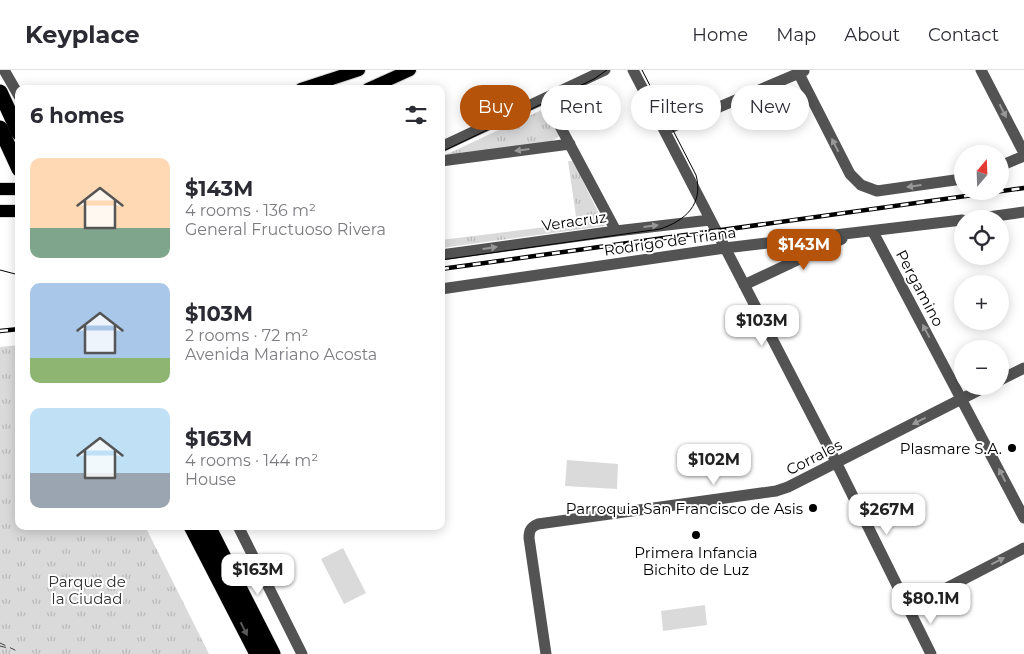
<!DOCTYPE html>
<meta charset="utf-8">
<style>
body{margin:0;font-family:Montserrat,sans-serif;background:#f7f7f7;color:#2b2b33;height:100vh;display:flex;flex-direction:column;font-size:19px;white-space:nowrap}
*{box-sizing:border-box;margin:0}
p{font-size:16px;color:#7c7c81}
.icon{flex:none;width:28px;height:28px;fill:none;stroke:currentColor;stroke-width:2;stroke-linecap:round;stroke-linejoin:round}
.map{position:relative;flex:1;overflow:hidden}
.details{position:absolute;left:15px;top:15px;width:430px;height:445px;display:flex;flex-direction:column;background:#fff;border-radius:10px;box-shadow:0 2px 12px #0003}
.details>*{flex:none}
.guide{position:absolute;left:460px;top:15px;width:475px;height:45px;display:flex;gap:10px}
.needle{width:32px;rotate:19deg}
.fabs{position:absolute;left:954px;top:75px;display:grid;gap:10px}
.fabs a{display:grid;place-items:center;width:55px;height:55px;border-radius:50%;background:#fff;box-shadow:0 2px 12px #0003;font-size:25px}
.price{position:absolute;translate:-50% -42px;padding:0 11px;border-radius:10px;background:#fff;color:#222;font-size:16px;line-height:32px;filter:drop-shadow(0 1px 2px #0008)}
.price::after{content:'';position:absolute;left:50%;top:30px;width:15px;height:11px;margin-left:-8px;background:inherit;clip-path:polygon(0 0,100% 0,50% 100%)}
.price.on{background:#b45309;color:#fff}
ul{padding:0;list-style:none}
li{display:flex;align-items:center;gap:15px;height:125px;padding:0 15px}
li span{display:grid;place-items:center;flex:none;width:140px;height:100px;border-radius:10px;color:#555}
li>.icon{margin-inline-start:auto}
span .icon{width:60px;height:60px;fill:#fffc;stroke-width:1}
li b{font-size:21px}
h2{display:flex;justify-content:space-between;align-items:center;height:60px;padding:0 15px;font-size:21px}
.tag{padding:0 18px;border-radius:22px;background:#fff;box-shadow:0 2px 12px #0003;font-size:18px;line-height:45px}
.tag.on{background:#b45309;color:#fff}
header{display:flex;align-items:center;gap:30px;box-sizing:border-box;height:70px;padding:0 25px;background:#fff;border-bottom:1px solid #e1e1e2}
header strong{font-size:24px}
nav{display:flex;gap:28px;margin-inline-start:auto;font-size:18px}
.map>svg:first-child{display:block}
.grass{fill:#dadada}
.park{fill:url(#park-tufts)}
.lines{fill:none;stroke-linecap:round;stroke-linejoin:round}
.ferry{stroke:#424242;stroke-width:1;stroke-dasharray:6 5;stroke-linecap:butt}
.major-casing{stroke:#dbdbdb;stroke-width:14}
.highway-casing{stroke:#dbdbdb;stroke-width:16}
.minor{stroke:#535353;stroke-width:11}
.major{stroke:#000;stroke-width:12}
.highway{stroke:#000;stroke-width:15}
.tram{stroke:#000;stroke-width:1}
.rail-casing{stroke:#000;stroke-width:4.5}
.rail{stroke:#fff;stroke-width:2.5;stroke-dasharray:8;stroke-linecap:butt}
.oneway{fill:#989898}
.oneway2{fill:#595959}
.poi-dot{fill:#000;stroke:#fff;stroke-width:2}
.labels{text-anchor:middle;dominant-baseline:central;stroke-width:4;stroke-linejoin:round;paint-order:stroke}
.street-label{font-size:15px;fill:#000;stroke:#fff}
.poi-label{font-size:15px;fill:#000;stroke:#fff;text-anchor:end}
.park-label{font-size:15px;fill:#313131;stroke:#fff}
</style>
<header>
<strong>Keyplace</strong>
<nav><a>Home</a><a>Map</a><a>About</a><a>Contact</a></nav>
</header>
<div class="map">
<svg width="1024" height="584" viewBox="0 0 1024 584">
<defs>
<pattern id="park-tufts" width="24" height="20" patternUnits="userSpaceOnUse" patternTransform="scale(1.25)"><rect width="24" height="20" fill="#dadada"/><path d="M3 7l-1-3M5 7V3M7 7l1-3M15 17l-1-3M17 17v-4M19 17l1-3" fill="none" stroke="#b9b9b9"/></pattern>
</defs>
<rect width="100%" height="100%" fill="#fff"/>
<path class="grass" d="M567,390L618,394L617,419L565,416Z
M343,478L366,523L344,534L321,489Z
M705,535L707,555L663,561L661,541Z"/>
<path class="park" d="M546,38L560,66L550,72L441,87Z
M568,91H573L605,156L441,178V170L577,153Z
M19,275V456H145L209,584H0V277Z"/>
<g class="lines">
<path class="ferry" d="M0,573L15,580L18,584
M0,576L8,578"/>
<defs>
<path id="major" d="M301,19L359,0
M368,19L410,0
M0,119H19
M0,141H19"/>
<path id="highway" d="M0,22L19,63
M0,58L19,99
M191,456L257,584
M208,456L273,584"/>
</defs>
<use href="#major" class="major-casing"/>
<use href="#highway" class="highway-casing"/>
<path class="minor" d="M4,0L19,26
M633,0L836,392L931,584
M797,0L850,104L861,115L877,121L962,109
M981,0L1024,83
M545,28L616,161
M665,60L804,1
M441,77L605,0
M441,91L570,74
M1000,96L1024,86
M974,149L1024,142
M873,162L1024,448
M441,185L616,161L710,150
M744,215L842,169
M441,219L725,178L962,150
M1000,310L1024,298
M238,456L302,584
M908,538L1024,478
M546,584L529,468C529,460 531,457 538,454L776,421L788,417L987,316"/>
<use href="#major" class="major"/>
<use href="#highway" class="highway"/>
<path class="tram" d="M441,82L594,9L607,0
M441,190L660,159C685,151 704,134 696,105L642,0
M0,200L19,205"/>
<defs>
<path id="rail" d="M441,199L1024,118
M0,261L19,259"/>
</defs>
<use href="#rail" class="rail-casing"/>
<use href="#rail" class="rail"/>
</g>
<defs><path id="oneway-solid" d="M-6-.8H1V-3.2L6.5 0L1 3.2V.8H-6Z" transform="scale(1.25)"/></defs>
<g class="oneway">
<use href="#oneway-solid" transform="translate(1003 41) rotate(63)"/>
<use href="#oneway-solid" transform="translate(835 75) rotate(-117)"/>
<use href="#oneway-solid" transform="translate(522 80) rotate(173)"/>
<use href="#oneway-solid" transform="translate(914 116) rotate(172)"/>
<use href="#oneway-solid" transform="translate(651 156) rotate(-7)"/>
<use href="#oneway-solid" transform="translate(490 178) rotate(-8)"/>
<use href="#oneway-solid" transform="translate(926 261) rotate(-118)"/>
<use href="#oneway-solid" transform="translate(919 351) rotate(153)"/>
<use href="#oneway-solid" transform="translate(1002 405) rotate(-117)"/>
<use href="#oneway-solid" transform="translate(998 491) rotate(-27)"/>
</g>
<use class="oneway2" href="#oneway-solid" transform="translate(244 559) rotate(63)"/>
<g class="poi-dot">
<circle cx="1012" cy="378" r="5"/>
<circle cx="813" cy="438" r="5"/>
<circle cx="696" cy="465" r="5"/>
</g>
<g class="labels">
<g class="street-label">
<text transform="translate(574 151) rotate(-8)">Veracruz</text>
<text transform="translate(670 171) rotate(-8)">Rodrigo de Triana</text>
<text transform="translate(920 218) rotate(62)">Pergamino</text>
<text transform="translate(814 387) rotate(-27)">Corrales</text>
</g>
<g class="poi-label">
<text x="1002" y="378">Plasmare S.A.</text>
<text x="803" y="438">Parroquia San Francisco de Asis</text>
<text x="696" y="482" text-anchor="middle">Primera Infancia<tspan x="696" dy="17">Bichito de Luz</tspan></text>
</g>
<g class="park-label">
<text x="87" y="511">Parque de<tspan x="87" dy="17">la Ciudad</tspan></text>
</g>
</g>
</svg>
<div class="fabs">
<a><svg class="needle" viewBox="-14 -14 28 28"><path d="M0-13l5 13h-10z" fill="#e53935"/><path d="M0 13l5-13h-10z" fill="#7c7c81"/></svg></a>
<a><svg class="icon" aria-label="locate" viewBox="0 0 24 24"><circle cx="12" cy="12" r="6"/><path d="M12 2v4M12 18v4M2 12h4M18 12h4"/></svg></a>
<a>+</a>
<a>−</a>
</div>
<b class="price on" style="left:804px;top:201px">$143M</b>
<b class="price" style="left:762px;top:277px">$103M</b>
<b class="price" style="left:714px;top:416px">$102M</b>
<b class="price" style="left:887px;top:466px">$267M</b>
<b class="price" style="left:258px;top:526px">$163M</b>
<b class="price" style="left:931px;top:555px">$80.1M</b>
<div class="guide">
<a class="tag on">Buy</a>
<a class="tag">Rent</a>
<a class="tag">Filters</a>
<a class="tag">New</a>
</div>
<section class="details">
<h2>6 homes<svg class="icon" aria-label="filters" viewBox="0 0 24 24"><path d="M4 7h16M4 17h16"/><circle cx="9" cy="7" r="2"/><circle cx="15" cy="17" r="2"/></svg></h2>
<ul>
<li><span style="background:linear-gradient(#ffd9b3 70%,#7fa58c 0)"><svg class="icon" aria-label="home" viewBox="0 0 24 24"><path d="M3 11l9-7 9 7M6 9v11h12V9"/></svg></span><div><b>$143M</b><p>4 rooms · 136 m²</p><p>General Fructuoso Rivera</p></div></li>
<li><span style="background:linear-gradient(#a9c7e8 75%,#8fb573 0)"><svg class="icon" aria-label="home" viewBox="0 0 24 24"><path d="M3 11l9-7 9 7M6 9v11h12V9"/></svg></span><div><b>$103M</b><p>2 rooms · 72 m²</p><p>Avenida Mariano Acosta</p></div></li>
<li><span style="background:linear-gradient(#bfe0f5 65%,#9aa5b1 0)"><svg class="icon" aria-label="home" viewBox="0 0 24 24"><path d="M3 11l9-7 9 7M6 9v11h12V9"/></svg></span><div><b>$163M</b><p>4 rooms · 144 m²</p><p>House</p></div></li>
</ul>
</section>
</div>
